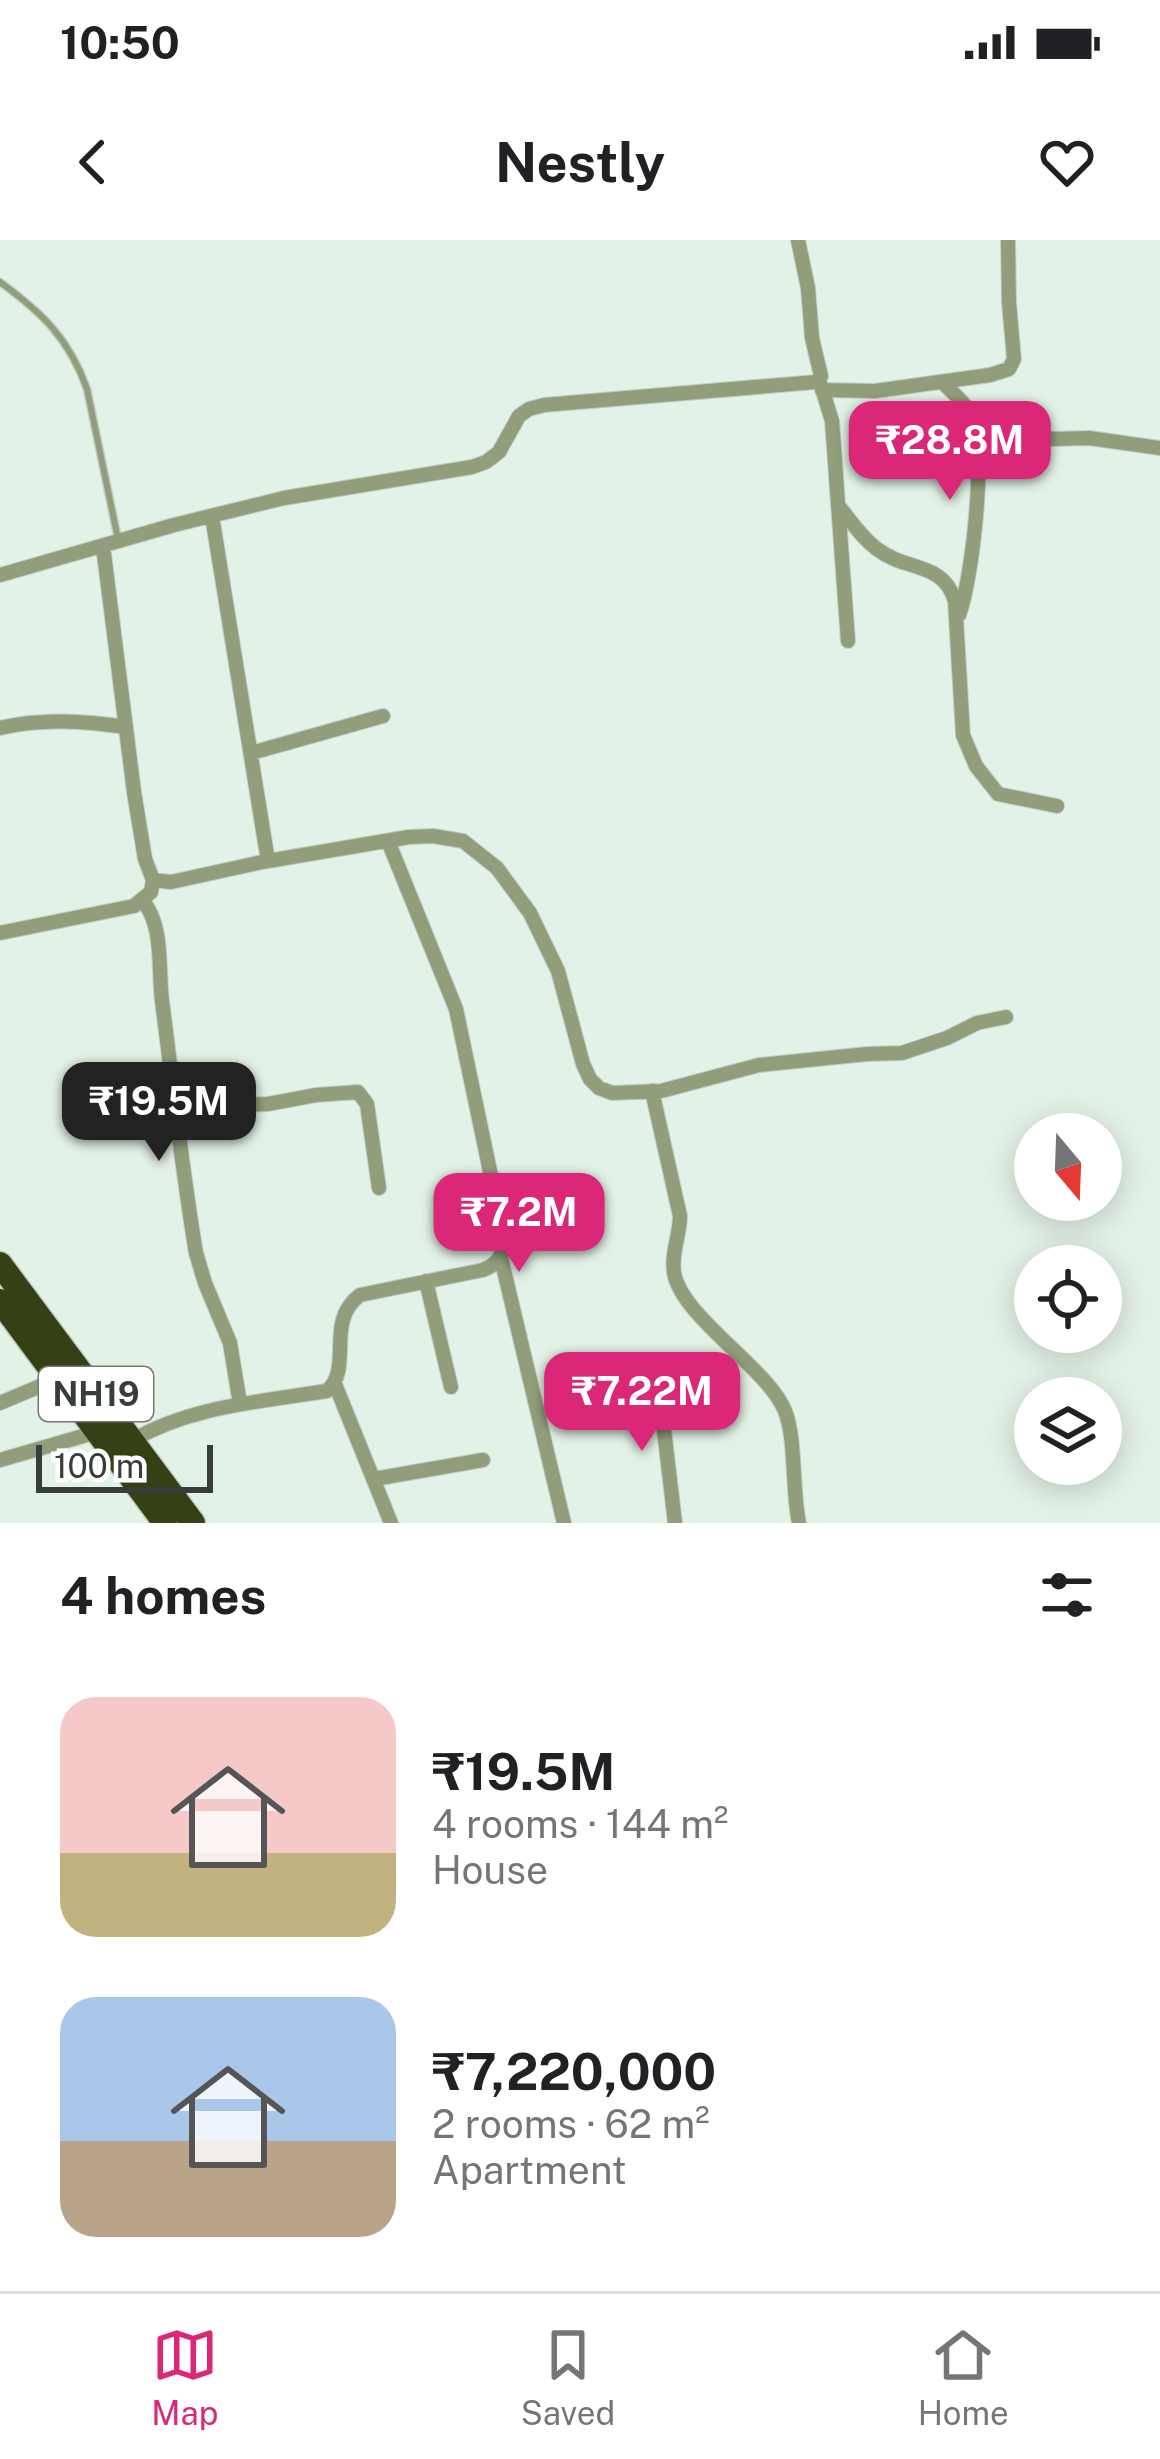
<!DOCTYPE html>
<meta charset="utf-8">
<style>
body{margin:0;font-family:"Public Sans",sans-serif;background:#f6f6f6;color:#202124;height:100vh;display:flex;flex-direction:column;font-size:45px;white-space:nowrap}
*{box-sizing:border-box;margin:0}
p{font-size:39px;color:#757577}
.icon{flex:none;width:66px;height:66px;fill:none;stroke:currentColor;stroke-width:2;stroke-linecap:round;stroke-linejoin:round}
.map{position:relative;height:1283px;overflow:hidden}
.panel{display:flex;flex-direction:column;background:#fff;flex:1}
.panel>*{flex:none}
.needle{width:78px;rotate:161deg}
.buttons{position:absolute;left:1014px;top:873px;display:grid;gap:24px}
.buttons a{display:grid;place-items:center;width:108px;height:108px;border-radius:50%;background:#fff;box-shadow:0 6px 30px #0003;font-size:60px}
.scale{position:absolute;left:36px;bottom:30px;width:177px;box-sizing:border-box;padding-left:12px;border:6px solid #373d38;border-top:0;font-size:33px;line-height:42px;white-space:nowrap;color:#373d38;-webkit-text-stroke:9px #fff;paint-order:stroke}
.price{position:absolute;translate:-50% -102px;padding:0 27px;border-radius:24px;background:#db2777;color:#fff;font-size:39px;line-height:78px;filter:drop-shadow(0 3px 6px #0008)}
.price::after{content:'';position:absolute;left:50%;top:72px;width:36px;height:27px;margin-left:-18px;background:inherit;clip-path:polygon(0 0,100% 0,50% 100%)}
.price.on{background:#222;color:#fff}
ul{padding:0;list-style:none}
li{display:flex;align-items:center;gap:36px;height:300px;padding:0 60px}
li span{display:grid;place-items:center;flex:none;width:336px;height:240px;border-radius:36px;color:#555}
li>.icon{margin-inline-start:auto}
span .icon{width:144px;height:144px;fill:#fffc;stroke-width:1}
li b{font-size:51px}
h2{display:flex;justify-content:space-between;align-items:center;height:144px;padding:0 60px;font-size:51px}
.status{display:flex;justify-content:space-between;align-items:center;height:84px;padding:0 60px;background:#fff;direction:ltr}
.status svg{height:33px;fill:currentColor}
header{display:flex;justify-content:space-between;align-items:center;height:156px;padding:0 60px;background:#fff;font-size:54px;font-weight:700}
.menu{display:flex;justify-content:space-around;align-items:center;height:168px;border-top:3px solid #e0e0e0;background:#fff;font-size:33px;color:#757577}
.menu a{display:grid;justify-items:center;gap:6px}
.menu .on{color:#db2777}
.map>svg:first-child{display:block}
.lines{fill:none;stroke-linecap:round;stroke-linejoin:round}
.lane-casing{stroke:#c1cec3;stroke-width:9}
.street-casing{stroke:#c1cec3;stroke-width:16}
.highway-casing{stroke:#c1cec3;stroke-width:27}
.lane{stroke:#929e7b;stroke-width:6}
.street{stroke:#929e7b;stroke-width:14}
.highway{stroke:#354114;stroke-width:24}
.labels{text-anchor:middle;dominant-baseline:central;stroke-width:9;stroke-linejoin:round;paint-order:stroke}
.shield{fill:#fff;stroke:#737774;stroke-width:3}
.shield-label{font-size:33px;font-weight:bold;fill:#373d38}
</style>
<div class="status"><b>10:50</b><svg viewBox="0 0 49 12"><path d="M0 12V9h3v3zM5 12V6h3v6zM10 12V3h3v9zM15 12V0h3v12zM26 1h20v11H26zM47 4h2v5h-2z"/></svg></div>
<header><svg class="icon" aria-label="back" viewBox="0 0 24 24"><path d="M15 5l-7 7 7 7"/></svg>Nestly<svg class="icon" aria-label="heart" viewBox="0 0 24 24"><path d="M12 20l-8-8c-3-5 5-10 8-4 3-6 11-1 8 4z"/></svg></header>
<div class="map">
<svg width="1160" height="1283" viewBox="0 0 1160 1283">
<rect width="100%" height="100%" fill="#e3f2e6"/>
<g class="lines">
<defs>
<path id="lane" d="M0,42C42,73 69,98 87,149L118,299"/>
<path id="street" d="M942,142C953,153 966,163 972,178C987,211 972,340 959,375
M821,145L832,181L848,401
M822,150L875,151L990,135L1009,129L1014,119L1009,63L1008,0
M973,179L1009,184L1052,199L1089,198L1160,208
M838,265C850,280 862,298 877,309C907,332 943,321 955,361L963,495L976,526L998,554L1057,566
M212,276L268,621
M103,306L134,552L145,619L153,640L171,642L262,622L409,597L433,596L463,601L497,628L530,673L558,731L583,824L590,839L599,848L612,853L661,851L759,825L867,814L902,813L947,798L977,783L1006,777
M0,335L174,285L284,258L472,227L486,222L499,212L519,176L529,169L544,165L816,142L821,136L812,98L808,48L798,0
M0,488C43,478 84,481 126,487
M251,513L383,476
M143,661C164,686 158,730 162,761C173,845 182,930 196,1013L205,1043L230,1103L240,1164
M0,693L134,666L151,652L153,640
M652,851L680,976C680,995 671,1013 674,1032C680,1076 768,1128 785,1171C796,1198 792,1251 799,1283
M176,868L268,864L316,855L358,852L367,864L379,948
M501,1018L564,1283
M426,1041L451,1147
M658,1139L675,1283
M335,1144L391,1283
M0,1163L57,1139
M131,1201C191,1166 259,1162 327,1151C354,1127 324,1082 360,1055L483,1030C501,1023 504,1013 503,993L456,769L388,601
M0,1220L97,1192
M374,1239L483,1220"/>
<path id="highway" d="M0,1024L193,1283
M0,1061L165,1283"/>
</defs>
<use href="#lane" class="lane-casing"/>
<use href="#street" class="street-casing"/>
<use href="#highway" class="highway-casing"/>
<use href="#lane" class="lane"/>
<use href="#street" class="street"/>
<use href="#highway" class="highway"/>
</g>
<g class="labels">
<rect class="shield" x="39" y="1127" width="114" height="54" rx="9"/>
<g class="shield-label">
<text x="96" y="1154">NH19</text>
</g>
</g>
</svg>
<div class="buttons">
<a><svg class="needle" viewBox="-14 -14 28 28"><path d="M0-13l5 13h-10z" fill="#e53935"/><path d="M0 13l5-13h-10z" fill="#757577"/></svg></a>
<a><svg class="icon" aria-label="locate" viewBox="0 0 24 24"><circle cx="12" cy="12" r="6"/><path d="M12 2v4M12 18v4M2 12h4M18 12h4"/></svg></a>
<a><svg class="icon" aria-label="layers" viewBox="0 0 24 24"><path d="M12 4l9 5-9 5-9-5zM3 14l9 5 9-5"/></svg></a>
</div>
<div class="scale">100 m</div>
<b class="price" style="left:950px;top:263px">₹28.8M</b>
<b class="price on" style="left:159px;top:924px">₹19.5M</b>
<b class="price" style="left:519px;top:1035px">₹7.2M</b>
<b class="price" style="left:642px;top:1214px">₹7.22M</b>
</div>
<section class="panel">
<h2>4 homes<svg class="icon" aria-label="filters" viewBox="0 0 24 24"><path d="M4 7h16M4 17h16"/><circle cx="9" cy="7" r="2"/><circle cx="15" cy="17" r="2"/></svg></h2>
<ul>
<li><span style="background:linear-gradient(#f6c9c9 65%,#c2b280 0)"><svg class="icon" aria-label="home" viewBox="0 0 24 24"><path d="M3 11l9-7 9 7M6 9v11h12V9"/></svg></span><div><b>₹19.5M</b><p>4 rooms · 144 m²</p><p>House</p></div></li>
<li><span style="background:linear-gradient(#a9c7e8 60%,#b9a48a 0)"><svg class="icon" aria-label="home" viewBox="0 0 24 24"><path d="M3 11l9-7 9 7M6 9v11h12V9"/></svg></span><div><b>₹7,220,000</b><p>2 rooms · 62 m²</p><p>Apartment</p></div></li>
</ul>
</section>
<nav class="menu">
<a class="on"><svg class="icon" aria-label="map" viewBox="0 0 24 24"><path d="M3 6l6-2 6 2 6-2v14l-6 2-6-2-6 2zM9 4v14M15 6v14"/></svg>Map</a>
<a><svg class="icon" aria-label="saved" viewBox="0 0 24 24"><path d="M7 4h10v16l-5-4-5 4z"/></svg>Saved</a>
<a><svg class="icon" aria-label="home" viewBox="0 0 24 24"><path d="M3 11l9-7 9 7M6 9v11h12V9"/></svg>Home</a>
</nav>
